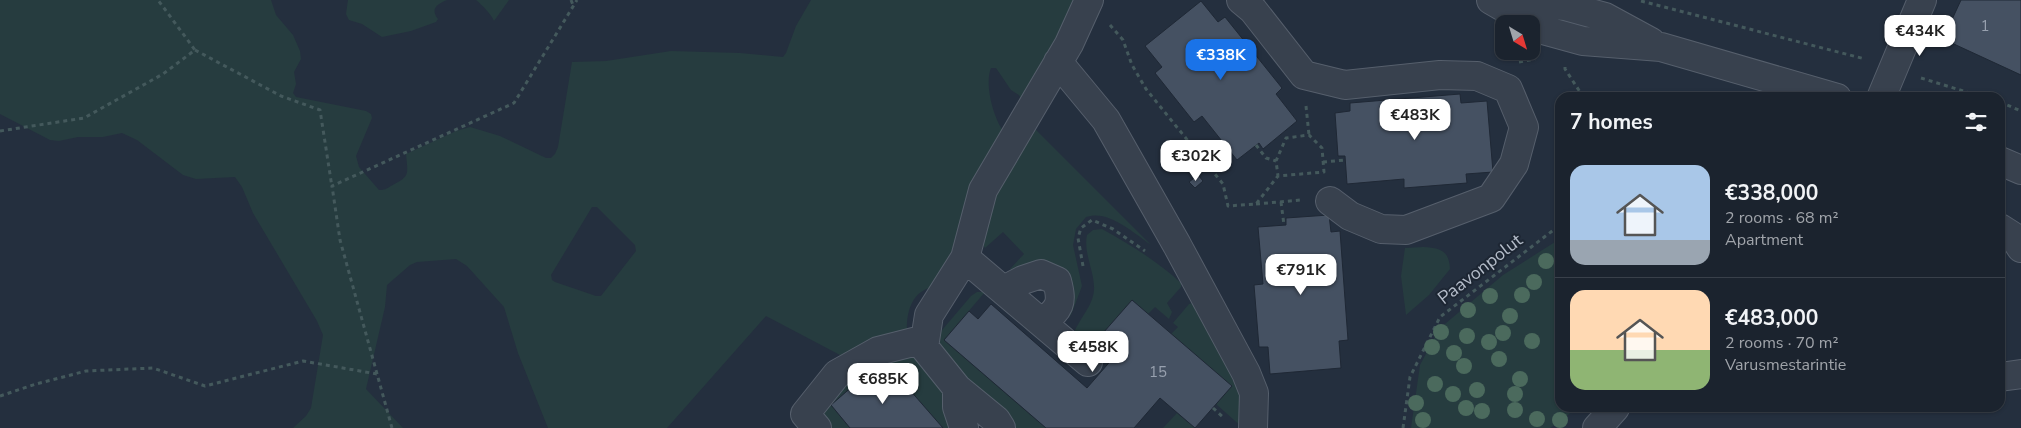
<!DOCTYPE html>
<meta charset="utf-8">
<style>
body{margin:0;font-family:"Nunito Sans",sans-serif;background:#242b36;color:#f1f3f6;height:100vh;display:flex;flex-direction:column;font-size:19px;white-space:nowrap}
*{box-sizing:border-box;margin:0}
p{font-size:16px;color:#a0a4aa}
.icon{flex:none;width:28px;height:28px;fill:none;stroke:currentColor;stroke-width:2;stroke-linecap:round;stroke-linejoin:round}
.map{position:relative;flex:1;overflow:hidden}
.side{position:absolute;left:1555px;top:92px;width:450px;height:320px;display:flex;flex-direction:column;background:#1b232e;border-radius:15px;box-shadow:0 1px 4px #0004,0 0 0 1px #39404a}
.side>*{flex:none}
.needle{width:32px;rotate:142deg}
.controls{position:absolute;left:1495px;top:15px;display:grid;gap:10px}
.controls a{display:grid;place-items:center;width:45px;height:45px;border-radius:10px;background:#1b232e;box-shadow:0 1px 4px #0004,0 0 0 1px #39404a;font-size:25px}
.price{position:absolute;translate:-50% -42px;padding:0 11px;border-radius:10px;background:#fff;color:#222;font-size:16px;line-height:32px;filter:drop-shadow(0 1px 2px #0008)}
.price::after{content:'';position:absolute;left:50%;top:30px;width:15px;height:11px;margin-left:-8px;background:inherit;clip-path:polygon(0 0,100% 0,50% 100%)}
.price.active{background:#1a73e8;color:#fff}
ul{padding:0;list-style:none}
li{display:flex;align-items:center;gap:15px;height:125px;padding:0 15px}
li+li{border-top:1px solid #39404a}
li span{display:grid;place-items:center;flex:none;width:140px;height:100px;border-radius:15px;color:#555}
li>.icon{margin-inline-start:auto}
span .icon{width:60px;height:60px;fill:#fffc;stroke-width:1}
li b{font-size:21px}
h2{display:flex;justify-content:space-between;align-items:center;height:60px;padding:0 15px;font-size:21px}
.map>svg:first-child{display:block}
.green{fill:#263c3f;fill-rule:evenodd}
.building{fill:#455162;stroke:#1f2835}
.lines{fill:none;stroke-linecap:round;stroke-linejoin:round}
.minor-casing{stroke:#565f6c;stroke-width:30}
.path{stroke:#44595c;stroke-width:3;stroke-dasharray:4 4;stroke-linecap:butt}
.minor{stroke:#38414e;stroke-width:28}
.tree{fill:#4b6a5d}
.labels{text-anchor:middle;dominant-baseline:central;stroke-width:4;stroke-linejoin:round;paint-order:stroke}
.number-label{font-size:15px;fill:#98a1af}
.street-label{font-size:18px;fill:#b4bcc9;stroke:#1d2633}
</style>
<div class="map">
<svg width="2021" height="428" viewBox="0 0 2021 428">
<rect width="100%" height="100%" fill="#242f3e"/>
<path class="green" d="M0,0H271L276,15L293,35L300,51L301,59L294,72L296,84L293,93L296,97L366,111L371,114L372,118L356,156L359,167L379,190C385,190 386,189 391,186C410,176 408,176 406,154L456,131L470,127L500,136L546,158H551L555,154L558,147L572,62L606,61L671,51L740,53L783,57L786,53L796,26L811,0H1080L955,245L944,273L933,287C911,291 906,314 907,332L848,356L840,355L766,316L667,428H548L518,353L504,307L467,266L456,259L417,262L410,265L387,285L385,307L366,389L403,428H293L306,416L311,408L323,335L317,321L253,213L242,187L235,177L196,179L183,175L137,140L122,133L103,137H78L59,141L50,140L0,114ZM991,68H996L1011,90L1019,95L1022,100L1005,133C994,121 984,84 991,68ZM592,207H597L635,245L636,251L601,296H596L555,282L552,280L551,275Z
M348,0H447C437,4 430,9 438,19L436,22L411,31L382,37L362,24L349,20L346,14Z
M476,0H509L494,21C492,15 481,4 476,0Z
M1030,124L1151,245C1134,233 1108,209 1086,217L1076,229L1073,245L1082,286L1071,315L1066,319L1069,301L1010,269L1024,254L1003,232L985,248L980,240L982,221Z
M1102,229C1131,245 1157,261 1181,283V287L1167,303L1172,312L1169,319L1155,307L1148,314L1132,300L1091,347L1074,333C1079,319 1093,306 1094,290C1095,272 1083,253 1087,235L1093,230Z
M1555,242L1560,243V408H1575L1562,421L1550,428H1411L1420,365L1439,329L1503,275Z
M1423,247C1440,248 1449,250 1450,269L1429,295L1406,315L1401,276L1405,248Z
M977,292H985L944,340L1046,428H1014L996,413L937,343V336L971,296Z
M1193,303L1240,379L1243,428L1216,404L1231,387L1171,334L1178,327L1173,323L1189,304Z
M908,349L950,389L957,428H943L871,380L866,374L831,405L850,428H826L818,409L837,389Z
M1177,413L1195,428H1163Z"/>
<path class="building" d="M1961,0H2021V75L1943,39Z
M1201,1L1218,22L1225,17L1282,88L1276,94L1297,121L1263,149L1259,143L1237,160L1202,116L1194,122L1155,73L1162,67L1145,46Z
M1460,94L1461,103L1487,101L1493,172L1466,174L1467,183L1404,188V179L1347,184L1345,156H1338L1335,113L1350,111V103Z
M1198,175L1203,181L1195,188L1189,182Z
M1329,215L1331,232L1340,231L1348,340L1339,341L1341,368L1270,374L1268,347H1259L1254,285L1263,284L1258,227L1286,225V218Z
M1132,300L1232,386L1195,428L1160,398L1134,428H1046L944,340L969,311L978,319L991,304L1087,388L1114,357L1096,341Z
M888,365L943,428H850L831,405L862,378L867,383Z"/>
<g class="lines">
<defs>
<path id="minor" d="M1241,0L1253,10L1304,75L1345,85L1440,75L1477,76L1508,89L1524,127L1514,164L1491,198L1406,230L1381,229L1350,216L1330,201
M1491,0L1543,30L1583,41L1661,47L1837,98
M1505,0L1565,6L1605,17L1651,42
M1058,62L1106,120L1177,245L1246,373L1254,393L1253,428
M1881,98L1922,0
M2000,161L2021,170
M2000,228L2014,237L2021,248
M965,258L1088,362
M1004,290L1023,280L1041,274L1057,281C1063,304 1060,308 1042,323
M2000,377L2021,374
M957,388V407L964,428
M817,428L805,414L837,374L878,351L925,339
M1001,428L996,420L957,388L924,347L929,315L965,258L983,190L1069,44L1089,0
M1597,428L1615,408"/>
</defs>
<use href="#minor" class="minor-casing"/>
<path class="path" d="M571,0L573,5
M1641,1L1865,59
M1110,25L1123,40L1132,65L1146,89L1223,184L1228,206L1256,204L1278,176L1324,172L1322,148L1309,135L1286,138L1276,161L1278,176
M195,50L281,96L320,110L332,187
M1519,62L1535,59
M1565,67V69L1584,98
M1921,78L1986,98
M2000,102L2021,111
M1306,106L1309,135
M0,131L84,118L163,74L195,50L158,0
M1256,145L1266,158L1276,161
M1323,162L1345,160
M1281,202L1284,225
M1256,204L1301,200
M1083,266L1078,238L1081,228L1092,220L1113,229L1145,251
M0,396L36,384L86,371L153,368L205,386L303,361L377,374
M1213,408L1224,418
M392,428L340,240L332,186L514,103L577,0
M1403,428L1410,377L1440,317L1560,225"/>
<use href="#minor" class="minor"/>
</g>
<g class="tree">
<circle cx="1546" cy="261" r="8"/>
<circle cx="1534" cy="282" r="8"/>
<circle cx="1522" cy="295" r="8"/>
<circle cx="1490" cy="296" r="8"/>
<circle cx="1468" cy="310" r="8"/>
<circle cx="1510" cy="316" r="8"/>
<circle cx="1441" cy="332" r="8"/>
<circle cx="1503" cy="333" r="8"/>
<circle cx="1467" cy="336" r="8"/>
<circle cx="1532" cy="341" r="8"/>
<circle cx="1489" cy="342" r="8"/>
<circle cx="1432" cy="347" r="8"/>
<circle cx="1454" cy="353" r="8"/>
<circle cx="1499" cy="359" r="8"/>
<circle cx="1464" cy="366" r="8"/>
<circle cx="1520" cy="379" r="8"/>
<circle cx="1435" cy="384" r="8"/>
<circle cx="1477" cy="390" r="8"/>
<circle cx="1453" cy="394" r="8"/>
<circle cx="1515" cy="394" r="8"/>
<circle cx="1416" cy="403" r="8"/>
<circle cx="1466" cy="408" r="8"/>
<circle cx="1515" cy="410" r="8"/>
<circle cx="1482" cy="411" r="8"/>
<circle cx="1537" cy="419" r="8"/>
<circle cx="1423" cy="420" r="8"/>
<circle cx="1560" cy="420" r="8"/>
</g>
<g class="labels">
<g class="number-label">
<text x="1985" y="26">1</text>
<text x="1158" y="372">15</text>
</g>
<g class="street-label">
<text transform="translate(1480 269) rotate(-38)">Paavonpolut</text>
</g>
</g>
</svg>
<div class="controls">
<a><svg class="needle" viewBox="-14 -14 28 28"><path d="M0-13l5 13h-10z" fill="#e53935"/><path d="M0 13l5-13h-10z" fill="#a0a4aa"/></svg></a>
</div>
<b class="price" style="left:1920px;top:57px">€434K</b>
<b class="price active" style="left:1221px;top:81px">€338K</b>
<b class="price" style="left:1415px;top:141px">€483K</b>
<b class="price" style="left:1196px;top:182px">€302K</b>
<b class="price" style="left:1301px;top:296px">€791K</b>
<b class="price" style="left:1093px;top:373px">€458K</b>
<b class="price" style="left:883px;top:405px">€685K</b>
<section class="side">
<h2>7 homes<svg class="icon" aria-label="filters" viewBox="0 0 24 24"><path d="M4 7h16M4 17h16"/><circle cx="9" cy="7" r="2"/><circle cx="15" cy="17" r="2"/></svg></h2>
<ul>
<li><span style="background:linear-gradient(#a9c7e8 75%,#9aa5b1 0)"><svg class="icon" aria-label="home" viewBox="0 0 24 24"><path d="M3 11l9-7 9 7M6 9v11h12V9"/></svg></span><div><b>€338,000</b><p>2 rooms · 68 m²</p><p>Apartment</p></div></li>
<li><span style="background:linear-gradient(#ffd9b3 60%,#8fb573 0)"><svg class="icon" aria-label="home" viewBox="0 0 24 24"><path d="M3 11l9-7 9 7M6 9v11h12V9"/></svg></span><div><b>€483,000</b><p>2 rooms · 70 m²</p><p>Varusmestarintie</p></div></li>
</ul>
</section>
</div>
